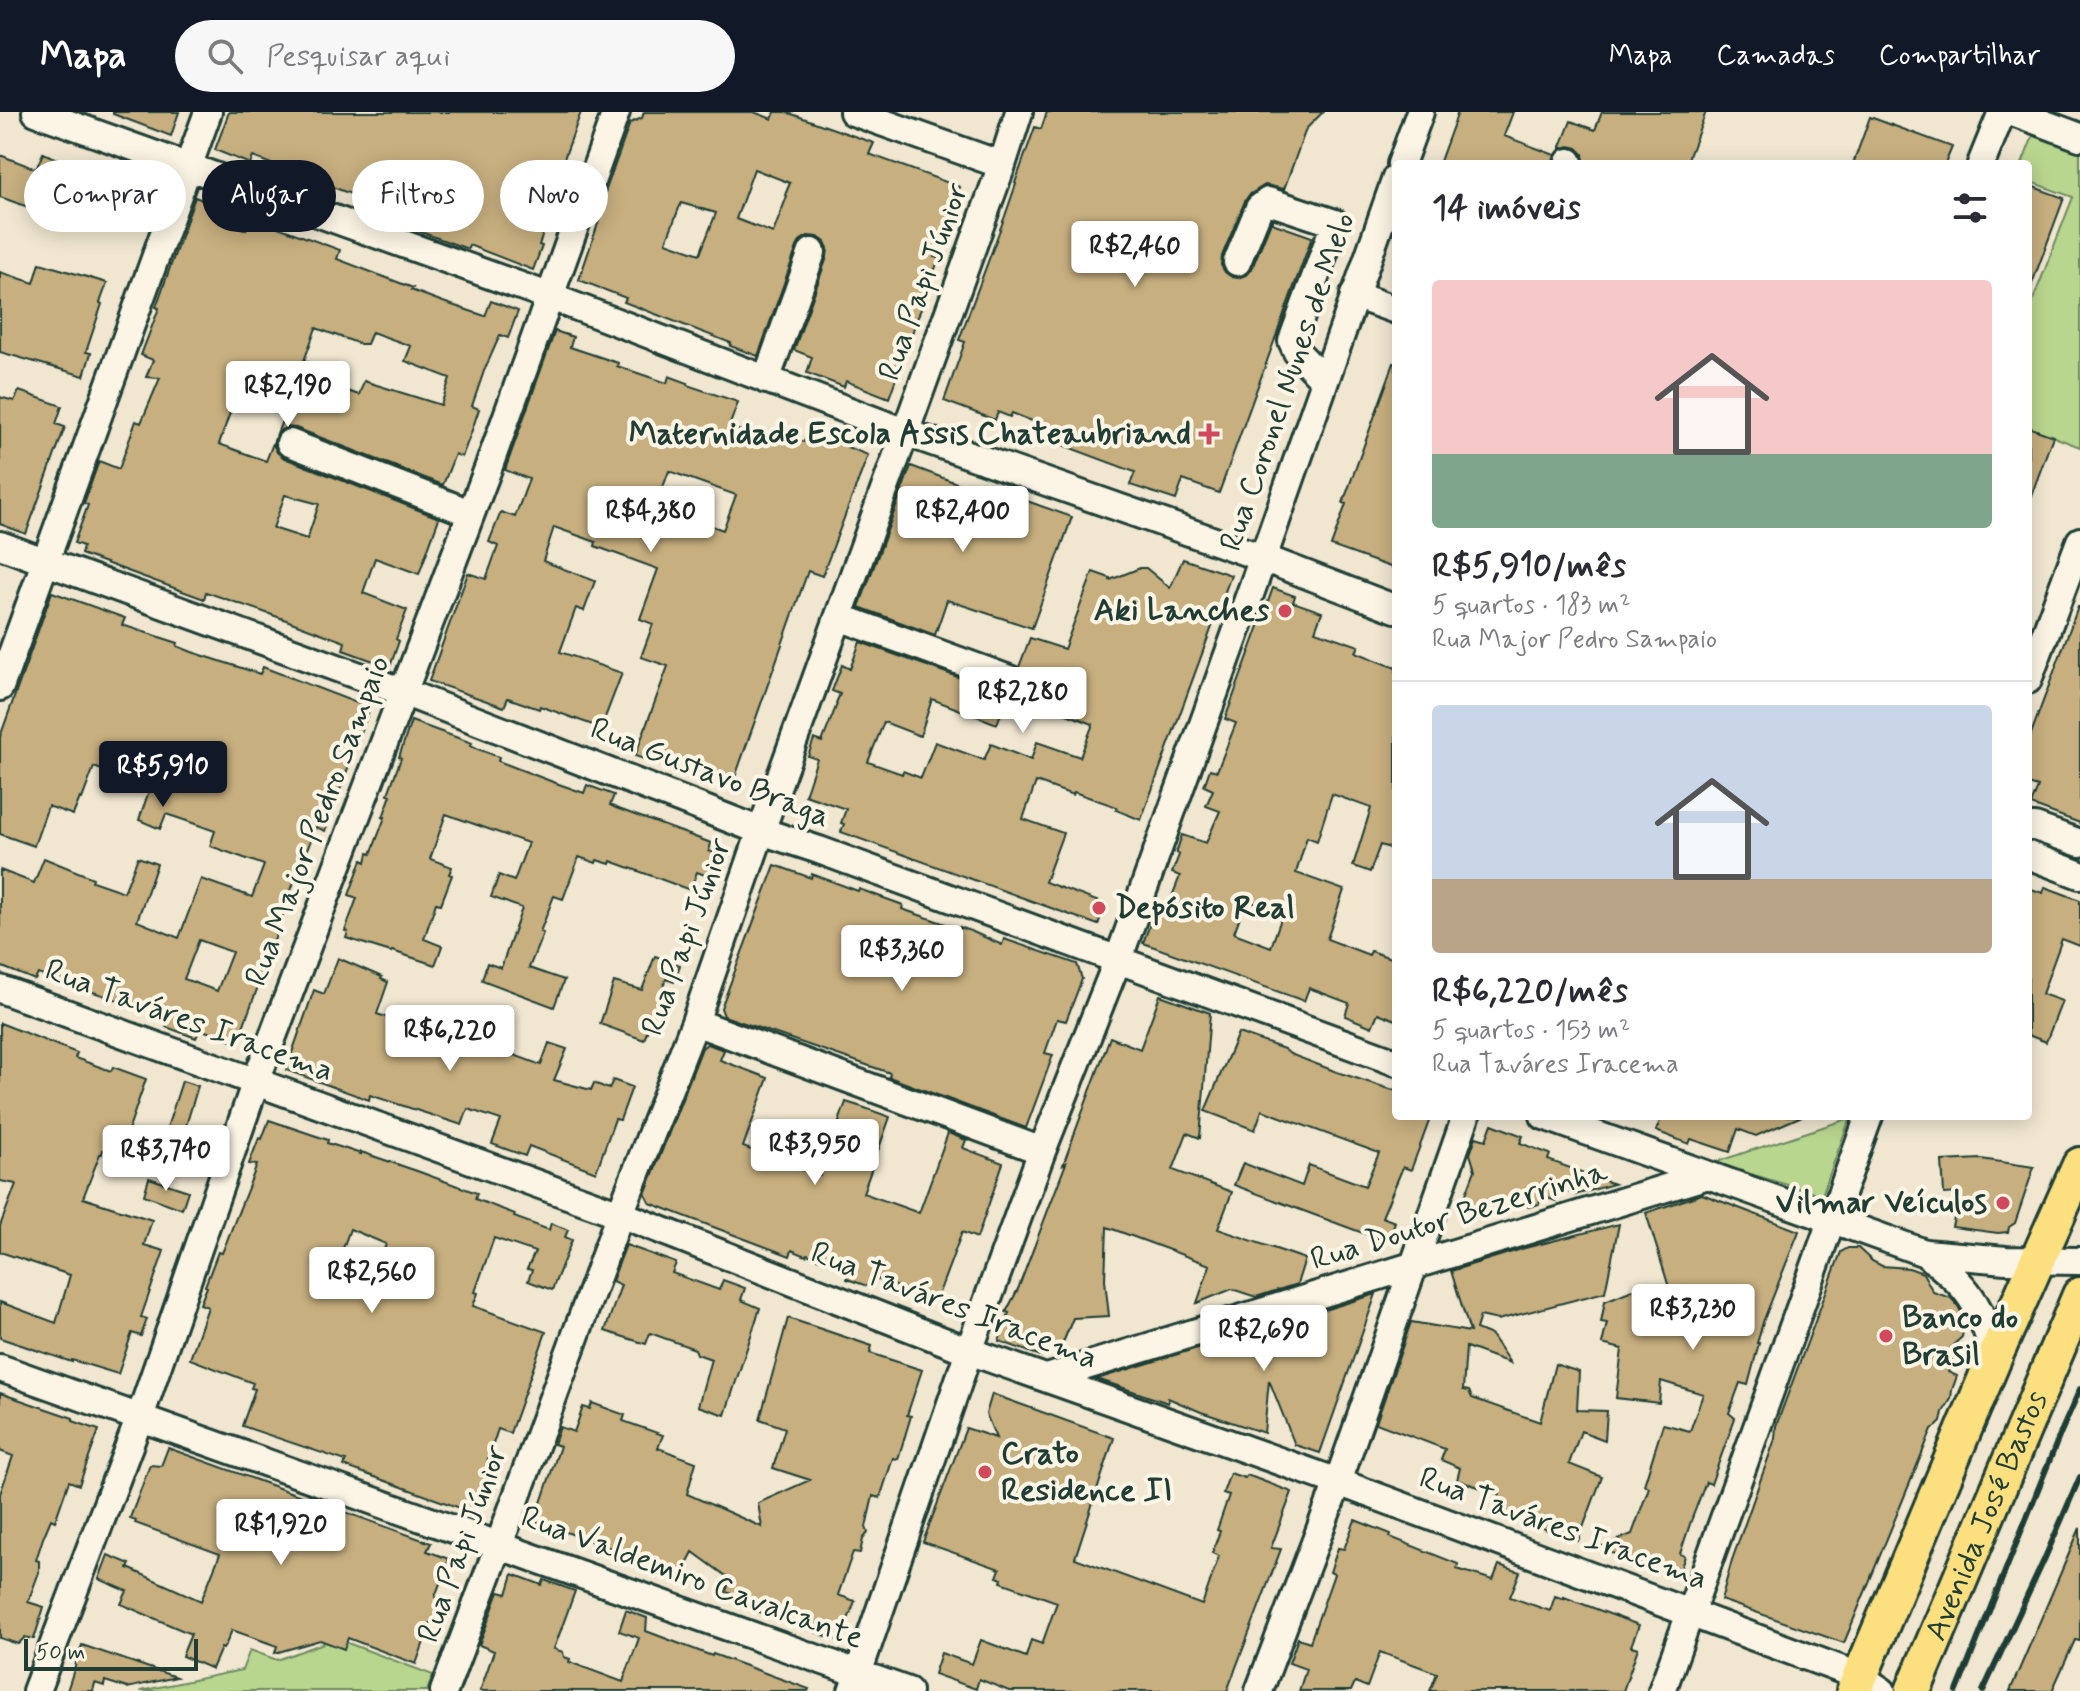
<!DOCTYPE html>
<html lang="pt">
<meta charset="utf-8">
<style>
body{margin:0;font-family:Mynerve,sans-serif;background:#f7f7f7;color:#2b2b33;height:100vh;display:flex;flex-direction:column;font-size:30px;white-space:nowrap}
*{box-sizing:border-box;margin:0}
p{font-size:26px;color:#7c7c81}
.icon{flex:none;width:44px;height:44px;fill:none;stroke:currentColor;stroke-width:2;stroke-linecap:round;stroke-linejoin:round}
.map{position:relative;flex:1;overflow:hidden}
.details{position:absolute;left:1392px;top:48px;width:640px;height:960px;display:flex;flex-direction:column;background:#fff;border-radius:8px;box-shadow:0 4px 20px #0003}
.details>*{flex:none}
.hud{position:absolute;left:24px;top:48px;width:760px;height:72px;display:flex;gap:16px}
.scale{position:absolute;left:24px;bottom:20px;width:174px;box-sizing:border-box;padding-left:8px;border:4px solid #1f3d34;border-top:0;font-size:22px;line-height:28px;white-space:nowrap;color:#1f3d34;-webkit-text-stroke:6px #fcf5e5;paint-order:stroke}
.price{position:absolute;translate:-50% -68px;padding:0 18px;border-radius:8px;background:#fff;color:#222;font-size:26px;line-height:52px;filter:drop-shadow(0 2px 4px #0008)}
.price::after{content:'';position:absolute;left:50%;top:48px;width:24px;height:18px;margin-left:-12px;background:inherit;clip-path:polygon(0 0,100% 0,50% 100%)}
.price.on{background:#111827;color:#fff}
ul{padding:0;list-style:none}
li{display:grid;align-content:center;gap:16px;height:424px;padding:0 40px}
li+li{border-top:2px solid #e1e1e2}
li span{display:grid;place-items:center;height:248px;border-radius:8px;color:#555}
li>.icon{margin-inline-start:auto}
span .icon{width:144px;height:144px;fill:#fffc;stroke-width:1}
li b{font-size:34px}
h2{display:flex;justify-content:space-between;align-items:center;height:96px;padding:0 40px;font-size:34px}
.pill{padding:0 28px;border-radius:36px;background:#fff;box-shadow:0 4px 20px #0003;font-size:28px;line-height:72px}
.pill.on{background:#111827;color:#fff}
header{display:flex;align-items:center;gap:48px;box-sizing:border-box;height:112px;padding:0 40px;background:#111827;color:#fff}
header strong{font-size:38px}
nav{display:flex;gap:44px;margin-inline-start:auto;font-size:28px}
.search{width:560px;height:72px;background:#f7f7f7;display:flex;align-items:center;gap:20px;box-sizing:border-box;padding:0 28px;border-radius:44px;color:#7c7c81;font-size:30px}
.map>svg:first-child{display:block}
.green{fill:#b9d68e;stroke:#6c8a61;stroke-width:2}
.building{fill:#c7af7f;stroke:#1f3d34;stroke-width:2;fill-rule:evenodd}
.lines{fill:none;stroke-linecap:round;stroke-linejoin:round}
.minor-casing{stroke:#1f3d34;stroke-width:32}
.major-casing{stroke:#1f3d34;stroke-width:40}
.minor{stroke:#fcf5e5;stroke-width:26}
.major{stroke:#fce080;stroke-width:34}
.rail{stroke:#1f3d34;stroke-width:6}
.poi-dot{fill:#d1495b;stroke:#fcf5e5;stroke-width:3}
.labels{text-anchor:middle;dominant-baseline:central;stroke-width:8;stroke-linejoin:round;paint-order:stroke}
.street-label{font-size:32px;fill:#1f3d34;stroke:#fcf5e5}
.poi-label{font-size:32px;font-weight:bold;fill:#1f3d34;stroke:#fcf5e5;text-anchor:end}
</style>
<header>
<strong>Mapa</strong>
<div class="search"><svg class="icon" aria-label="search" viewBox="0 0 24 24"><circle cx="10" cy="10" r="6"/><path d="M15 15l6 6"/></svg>Pesquisar aqui</div>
<nav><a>Mapa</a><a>Camadas</a><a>Compartilhar</a></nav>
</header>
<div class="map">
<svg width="2080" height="1579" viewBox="0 0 2080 1579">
<rect width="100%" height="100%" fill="#f1e7d1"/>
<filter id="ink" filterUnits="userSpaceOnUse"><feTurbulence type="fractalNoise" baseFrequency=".0125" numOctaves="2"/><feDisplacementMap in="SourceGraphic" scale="16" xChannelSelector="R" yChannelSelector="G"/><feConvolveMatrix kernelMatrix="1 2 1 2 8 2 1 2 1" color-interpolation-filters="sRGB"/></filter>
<g filter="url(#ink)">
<path class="green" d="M2035,19L2080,36V335L2028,315V201L2073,85L2028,69V52H2022Z
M1850,1006L1822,1083L1713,1051Z
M329,1524L433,1563L427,1579H140L242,1558L250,1538L277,1548L324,1531Z"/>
<path class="building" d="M113,0H179L171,24L113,2Z
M229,0H581L549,88L554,90L539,133L542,134L533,158L469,133L468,137L418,119L425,98L390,91L374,85L372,90L253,45L250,52L215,38Z
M644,0H754L772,7L775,0H786L874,31L869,42L960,75L934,145L939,146L889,286L846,269L844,275L807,261L812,245L794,238L827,145L828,136L825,130L818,125L808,124L801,128L797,135L758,244L730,234L731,231L624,190L626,186L579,168L606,88L603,86L630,11L642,6ZM754,57L790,71L785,83L787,84L773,121L736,107ZM681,91L716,101L700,142L666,130Z
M1047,0H1323L1306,17L1284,77L1265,73L1249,83L1245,89L1222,144L1221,153L1225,160L1232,165L1238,166L1246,163L1252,156L1272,107V111L1312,125L1219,381L1183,368L1176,388L1130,373L1135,360L1041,325L1045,314L1012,301L1010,305L998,300L995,308L944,289L965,230L959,228L1005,104L1016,72L1015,71L1035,15L1041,17Z
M1458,0H1513L1504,24L1555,43L1552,52H1439Z
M1602,0H1706L1686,52H1584L1583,42L1577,36L1569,34L1560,37L1571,9L1595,18Z
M1870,5L1952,35L1945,52H1853Z
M43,41L67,51L59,70H57L45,101L0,85V43L36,57Z
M2028,73L2064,86L2030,177H2028Z
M195,85L216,93L212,104L246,118L251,105L340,138L337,147L413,176L411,178L443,190L485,204L491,189L518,199L508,226L500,223L484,259L472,294L479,297L471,321L462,345L455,342L443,373L296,316L287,315L281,318L276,324L287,296L238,278L219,332L266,349L275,326L274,334L277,340L284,346L439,406L419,462L375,446L363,481L407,498L396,527L399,529L390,555L343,538L345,530L278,505L206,480L204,487L81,442L83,434L74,431L88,393L84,391L99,349L119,357L136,309L141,311L160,266L146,265L153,248L141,243L159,196L156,195ZM316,216L360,232H367L372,220L411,234L405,249L450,266L441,293L364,269L359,283L311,267L316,253L304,249ZM285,383L319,392L307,427L273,416Z
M40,151L107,171L100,191L102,192L86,240L91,241L84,264L0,240V160L34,171Z
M555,219L573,225L570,235L618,251L617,254L667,271L669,264L688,271L687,273L738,290L729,315L767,328L770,319L804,330L809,316L831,324L829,328L868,343L822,464L808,459L733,671L667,646L664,654L635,644L668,554L641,545L653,512L640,507L658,457L595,434L596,430L554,415L543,449L595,469L584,499L576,496L560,540L622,561L601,616L540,594L539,597L508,586L504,595L429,569L468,461L486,467L498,434L489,430L501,400L515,405L529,367L505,358ZM669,359L736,383L723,418L699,409L698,412L655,397Z
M1394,251L1396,252V457L1331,434L1346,392L1343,391Z
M19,279L62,294L56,312L65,315L26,422L0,412V285L14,289Z
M2028,315L2053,324L2030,387H2028Z
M911,354L983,381L985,374L1072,405L1032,516L947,488L935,523L859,495Z
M1183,447L1231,463L1141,708L1116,698L1117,695L1074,680L1073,683L1036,670L1023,707L1063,721L1045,770L1105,792L1098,813L841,720L844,712L841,711L846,697L805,683L817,647L808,644L814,627L822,630L837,592L836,591L840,582L832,579L842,553L850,557L860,530L1008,583L997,612L932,587L920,624L884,610L868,650L902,662L903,659L921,666L935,630L984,648L991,632L1031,648L1037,630L1080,645L1093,612L1014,582L1020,579L1024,572L1025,563L1019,555L1030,526L1064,537L1093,460L1110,466V468L1140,456H1146L1170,476Z
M1273,476L1295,484L1293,490L1322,500L1315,519L1359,534L1356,540L1396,556V738L1380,733L1370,760L1353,754L1371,696L1332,682L1317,729L1307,725L1296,761L1344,778L1327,827L1369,843L1371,839L1396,848V908L1378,901L1372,915L1345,904L1349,891L1309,876L1304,889L1143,831L1157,793L1167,797L1180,764L1172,761L1179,743L1176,741L1182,723L1206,731L1220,699L1206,694L1213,678L1204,674L1210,657L1217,659L1236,611L1225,607ZM1246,788L1283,801L1271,835L1234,821Z
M52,480L125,506L122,513L178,531L177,534L192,540L260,562L263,555L370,596L325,719L316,715L297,764H296L273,832L276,834L262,873L259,872L237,931L200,917L196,926L166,915L170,905L38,862L35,868L0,854V758L34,771L44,746L93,766L92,769L124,780L138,745L157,752L137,809L179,826L201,767L252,785L264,753L210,734L215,719L187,709L166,702L160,717L139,708L150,676L94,655L82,687L80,686L73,703L48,694L34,734L0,722V625ZM199,828L232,840L217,879L184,867Z
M2078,495H2080V711L2031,693L2038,675L2028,672V630Z
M411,609L472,631L470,634L499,645L498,649L553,670L584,681L587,673L614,683L610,693L616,696L711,731L709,739L721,743L713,766L697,760L690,778L611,749L610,752L597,748L596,751L579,745L563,787L554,784L540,820L543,821L529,856L564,868L554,895L482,868L487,851L501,856L522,796L491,785L499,763L514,769L528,731L446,702L430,747L452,755L449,762L452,763L441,792L436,791L424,827L442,834L435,853L392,839L391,840L346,826L348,820L345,819L357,786L349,783L362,748L366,750L368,741L371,742L385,705H383L391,683L388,682L401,646L399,645Z
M775,753L811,766L812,762L858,779L859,777L903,793L902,797L960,817V815L973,820L1002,833L1004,827L1077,852L1082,867L1066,909L1057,907L1045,941L1053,943L1026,1016L889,965L890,961L724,904L721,896Z
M2045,775L2080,788V834L2062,827L2042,882L2062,889L2046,930L2028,923V776L2043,781Z
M655,844L680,853L674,870L666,867L644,928L600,912L614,870L642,878Z
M338,846L382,865L381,867L388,870L377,902L389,906V908L424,917L429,903L477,920L473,928L541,953L549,931L567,937L554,968L591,978L594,971L609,977L613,968L632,975L620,1008L615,1007L596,1060L529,1034L525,1044L492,1032L501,1008L468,997L462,1013L370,983L369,988L286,958L314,878L324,882Z
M1160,883L1210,901L1200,1026L1187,1021L1173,1058L1232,1080L1218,1117L1305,1147L1297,1172L1256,1185L1232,1177L1197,1191L1210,1153L1107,1115L1105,1168L1109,1204L1073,1206L1060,1238L1054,1235L1053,1238L1045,1236L1041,1244L999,1229L1009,1201L1006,1200L1018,1177L1066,1051L1063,1053L1110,925L1140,937Z
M0,911L77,941L75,946L111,959L113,955L146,967L122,1036L113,1033L110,1041L103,1038L102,1042H100L83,1086L152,1108L144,1133L164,1139L141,1205L147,1207L141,1224L132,1221L118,1262L72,1248V1250L0,1226V1190L56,1211L70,1163L0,1140V1114L16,1072L0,1069Z
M1238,921L1284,937L1290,942L1337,960L1396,979V1004H1431L1411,1058L1403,1055L1382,1105L1395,1110L1387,1130L1234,1073L1243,1051L1302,1074L1309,1053L1365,1074L1379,1041L1262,998L1255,1018L1205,999Z
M707,932L724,938L720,948L768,966L743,1035L820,1064L846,990L862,995L890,1005L863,1081L919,1101L948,1021L966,1028L963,1036L1003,1051L977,1126L962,1120L936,1189L874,1166L873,1176L847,1167V1157L807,1142L806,1144L792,1138L790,1144L650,1091L645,1081L647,1077L702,936Z
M182,969L198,974L181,1030L164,1025Z
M1662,1004H1802L1756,1024L1738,1017L1730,1040L1691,1027L1689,1032L1656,1019Z
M269,1008L328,1028L327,1031L343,1036L361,1042V1040L417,1059L477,1081L475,1087L515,1102L514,1105L549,1118L551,1111L568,1118L565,1125L572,1128L552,1178L528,1169L532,1158L527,1157L535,1140L494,1126L475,1180L478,1181L473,1194L546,1220L510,1321L498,1317L487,1350L498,1354L485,1389L476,1386L471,1400L344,1354L346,1349L242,1314L255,1277L251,1276L253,1271L190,1247L208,1195L200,1192L207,1175L205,1174L218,1140L222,1141L257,1053L249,1052L259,1026L262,1027ZM350,1117L386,1132L373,1167L337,1153Z
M1492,1012L1523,1024L1520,1031L1550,1042L1548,1048L1614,1072L1575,1083L1561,1077L1556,1089L1542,1084L1539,1092L1529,1095L1515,1090L1513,1096L1505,1093L1503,1097L1484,1099L1463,1090L1475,1058L1470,1042L1476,1025L1486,1028Z
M1981,1047L2034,1055L2015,1111L2009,1115L2008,1120L1998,1121L1952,1115L1960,1081L1944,1082L1942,1049Z
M149,1066L188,1079L182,1097L144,1083Z
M1702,1082L1799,1119L1763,1210L1757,1231H1759L1748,1273L1740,1271L1729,1301L1735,1306L1711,1372L1706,1370L1691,1409L1680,1442L1685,1444L1680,1458L1671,1462L1598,1436L1632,1422L1649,1375L1644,1373L1663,1312L1690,1319L1703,1282L1661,1269L1659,1291L1616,1286L1622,1237L1602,1232L1607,1211L1601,1210L1605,1189L1637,1176L1672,1185L1646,1101Z
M1619,1112L1605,1180L1498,1208L1480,1204L1476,1217L1491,1223L1510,1251L1466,1235L1463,1278L1469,1279L1472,1286L1540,1310L1555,1252L1579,1260L1577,1298L1607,1299L1605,1328L1581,1319L1569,1352L1602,1365L1578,1429L1494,1399L1500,1382L1457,1368L1460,1356L1441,1348L1445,1337L1376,1311L1411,1210L1470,1220L1451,1159L1525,1136Z
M626,1133L676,1151L672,1161L719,1178L723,1168L745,1176L741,1188L760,1196L725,1303L698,1294L711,1247L697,1242L695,1237L650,1221L646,1232L605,1219L621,1173L612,1169Z
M1848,1136H1858L1872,1149L1882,1154L1909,1156L1923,1161L1933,1180L1951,1186L1958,1194L1963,1204L1964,1215L1962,1225L1951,1235L1952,1248L1948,1260L1957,1264L1952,1278L1951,1287L1943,1300L1941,1310L1937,1314L1932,1317L1844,1531L1721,1488L1732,1448L1775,1327L1776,1314L1841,1140Z
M1376,1182L1320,1341L1295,1333L1269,1268L1264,1321L1201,1300L1168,1286V1291L1097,1267L1243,1222L1264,1219L1259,1218Z
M788,1206L872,1234L870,1241L922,1258L907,1303L911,1304L898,1347L893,1346L880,1386L873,1384L866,1415L868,1421L863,1427L860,1441L853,1440L838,1483L855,1489L840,1529L759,1500L762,1493L726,1480L730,1467L693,1440L679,1467L634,1453L637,1447L616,1438L535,1409L560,1334L554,1332L560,1315L574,1320L583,1295L590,1297L592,1291L625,1303L623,1309L663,1323L658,1336L696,1350L687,1382L762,1415L758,1391L810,1368L773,1356L785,1316L760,1307Z
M0,1281L73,1306V1309L99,1318L79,1373L69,1369L55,1409L51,1407L43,1426L36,1448L39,1449V1460L28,1490L44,1495L34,1527L25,1525L18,1532L0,1526V1382L13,1344L0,1339Z
M992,1282L1114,1326L1075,1446L1202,1493L1219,1444L1212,1441L1220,1419L1217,1418L1229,1383L1223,1381L1230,1361L1245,1366L1247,1363L1292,1380L1271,1436L1281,1437L1227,1579H1009L979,1567L976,1577L934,1562L941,1541L972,1552L981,1528L1026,1545L1031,1528L1042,1532L1057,1490L1001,1470L1002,1467L997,1465L1000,1457L923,1430L966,1316L996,1326L986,1302Z
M168,1336L431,1431L427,1439L449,1447L435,1485L448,1490L440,1512L432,1508L416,1552L348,1526L344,1537L320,1528L275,1541L277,1534L232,1518L226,1532L223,1537L221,1536L212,1557L182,1544L191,1522L121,1492L127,1479L99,1467L108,1443L130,1452L128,1456L201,1489L220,1442L135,1411L136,1408L130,1406L150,1353L161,1354Z
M1355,1408L1391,1422L1390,1425L1458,1452L1457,1457L1493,1468L1499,1453L1520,1460L1510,1485L1550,1499L1555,1484L1564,1487V1485L1639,1513L1631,1534L1638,1536L1623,1579H1430L1437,1561L1380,1540L1367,1575L1355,1570L1351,1579H1299L1306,1557L1289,1551L1298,1526L1310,1530L1334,1462L1330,1460L1338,1436L1344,1437Z
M2080,1416V1529L2075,1528L2052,1579H2010Z
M513,1462L542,1473L544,1468L575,1479L554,1537L563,1540L564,1545L570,1547L569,1550L623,1570L639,1526L619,1519L626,1498L647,1506L646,1519L712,1544L713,1542L809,1577L808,1579H480L494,1539L479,1533L499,1480L507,1482Z
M82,1533L176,1565L127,1576L105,1569L104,1574L95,1571L93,1579H67Z"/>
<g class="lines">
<defs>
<path id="minor" d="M36,0L551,185L907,321L1263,446L1396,497
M853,0L1002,53
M2013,0L2080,25
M1401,52L1420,0
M1568,52L1569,50
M1981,52L2002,0
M1237,150L1259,96L1268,89L1335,111L1292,229L1297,240L1324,268
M1354,183L1396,198
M766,268L812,140
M290,331L470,401
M0,433L403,580L761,719L819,738L1396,950
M839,505L1009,567
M2028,568L2080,429
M0,575L208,0
M2028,715H2035L2080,731
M2028,743L2080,763
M0,877L620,1102L969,1239L1338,1370L1861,1565L1882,1579
M695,910L1042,1039
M1544,1004L1925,1141L2006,1148L2080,1149
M1925,1141C1970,1176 1979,1190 1995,1244
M0,1256L908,1579
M1047,1266L1708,1063
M36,1579L140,1305L256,969L489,354L616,0
M444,1579L499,1433L620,1102L695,910L761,719L1002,53L1019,0
M852,1579L969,1239L1042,1039L1122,837L1263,446L1396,66
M1259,1579L1338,1370L1466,1004
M1662,1579L1869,1004"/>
<g id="major">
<path d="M1854,1579L1995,1244L2080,1053"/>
<path id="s1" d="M1913,1579L2080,1183"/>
</g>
</defs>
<use href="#minor" class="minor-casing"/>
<use href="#major" class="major-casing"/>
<use href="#minor" class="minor"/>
<use href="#major" class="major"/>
<path class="rail" d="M1957,1579L2061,1320L2080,1277
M1983,1579L2044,1448L2080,1365"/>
</g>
</g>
<g class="poi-dot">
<path d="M1205 310h8v8h8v8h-8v8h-8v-8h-8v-8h8z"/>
<circle cx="1285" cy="499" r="8"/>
<circle cx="1099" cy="796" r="8"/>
<circle cx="2003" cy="1091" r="8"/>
<circle cx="1886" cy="1224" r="8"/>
<circle cx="985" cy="1360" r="8"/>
</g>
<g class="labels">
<g class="street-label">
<text transform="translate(924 170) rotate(-70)">Rua Papi Júnior</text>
<text transform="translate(1288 270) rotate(-71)">Rua Coronel Nunes de Melo</text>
<text transform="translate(710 661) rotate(21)">Rua Gustavo Braga</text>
<text transform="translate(318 709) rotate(-69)">Rua Major Pedro Sampaio</text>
<text transform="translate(687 825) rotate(-70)">Rua Papi Júnior</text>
<text transform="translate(189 909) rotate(20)">Rua Taváres Iracema</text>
<text transform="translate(1459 1104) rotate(-17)">Rua Doutor Bezerrinha</text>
<text transform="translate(954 1194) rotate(21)">Rua Taváres Iracema</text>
<text stroke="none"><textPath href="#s1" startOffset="190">Avenida José Bastos</textPath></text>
<text transform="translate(1563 1417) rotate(20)">Rua Taváres Iracema</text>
<text transform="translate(463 1432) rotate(-70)">Rua Papi Júnior</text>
<text transform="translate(692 1466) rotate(20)">Rua Valdemiro Cavalcante</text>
</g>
<g class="poi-label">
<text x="1191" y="322">Maternidade Escola Assis Chateaubriand</text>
<text x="1269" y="499">Aki Lanches</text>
<text x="1115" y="796" text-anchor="start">Depósito Real</text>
<text x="1987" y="1091">Vilmar Veículos</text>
<text x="1902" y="1206" text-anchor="start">Banco do<tspan x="1902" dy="37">Brasil</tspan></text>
<text x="1001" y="1342" text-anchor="start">Crato<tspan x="1001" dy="37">Residence II</tspan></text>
</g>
</g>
</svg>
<div class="scale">50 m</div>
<b class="price" style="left:1135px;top:177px">R$2,460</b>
<b class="price" style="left:288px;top:317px">R$2,190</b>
<b class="price" style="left:651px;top:442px">R$4,380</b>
<b class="price" style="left:963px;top:442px">R$2,400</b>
<b class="price" style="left:1023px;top:623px">R$2,280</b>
<b class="price on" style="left:163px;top:697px">R$5,910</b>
<b class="price" style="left:902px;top:881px">R$3,360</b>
<b class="price" style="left:450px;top:961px">R$6,220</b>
<b class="price" style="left:815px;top:1075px">R$3,950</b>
<b class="price" style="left:166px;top:1081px">R$3,740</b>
<b class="price" style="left:372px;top:1203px">R$2,560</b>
<b class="price" style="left:1693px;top:1240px">R$3,230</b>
<b class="price" style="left:1264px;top:1261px">R$2,690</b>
<b class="price" style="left:281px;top:1455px">R$1,920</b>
<div class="hud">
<a class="pill">Comprar</a>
<a class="pill on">Alugar</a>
<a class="pill">Filtros</a>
<a class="pill">Novo</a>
</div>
<section class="details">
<h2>14 imóveis<svg class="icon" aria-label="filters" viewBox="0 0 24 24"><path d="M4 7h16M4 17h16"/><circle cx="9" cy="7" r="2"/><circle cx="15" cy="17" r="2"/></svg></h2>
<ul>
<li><span style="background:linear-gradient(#f6c9c9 70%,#7fa58c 0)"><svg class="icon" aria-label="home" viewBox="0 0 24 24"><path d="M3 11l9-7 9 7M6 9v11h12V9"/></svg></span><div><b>R$5,910/mês</b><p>5 quartos · 183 m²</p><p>Rua Major Pedro Sampaio</p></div></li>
<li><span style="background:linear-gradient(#c9d6e8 70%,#b9a48a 0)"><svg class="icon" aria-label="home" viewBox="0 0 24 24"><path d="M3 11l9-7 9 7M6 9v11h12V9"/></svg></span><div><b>R$6,220/mês</b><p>5 quartos · 153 m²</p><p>Rua Taváres Iracema</p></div></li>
</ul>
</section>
</div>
